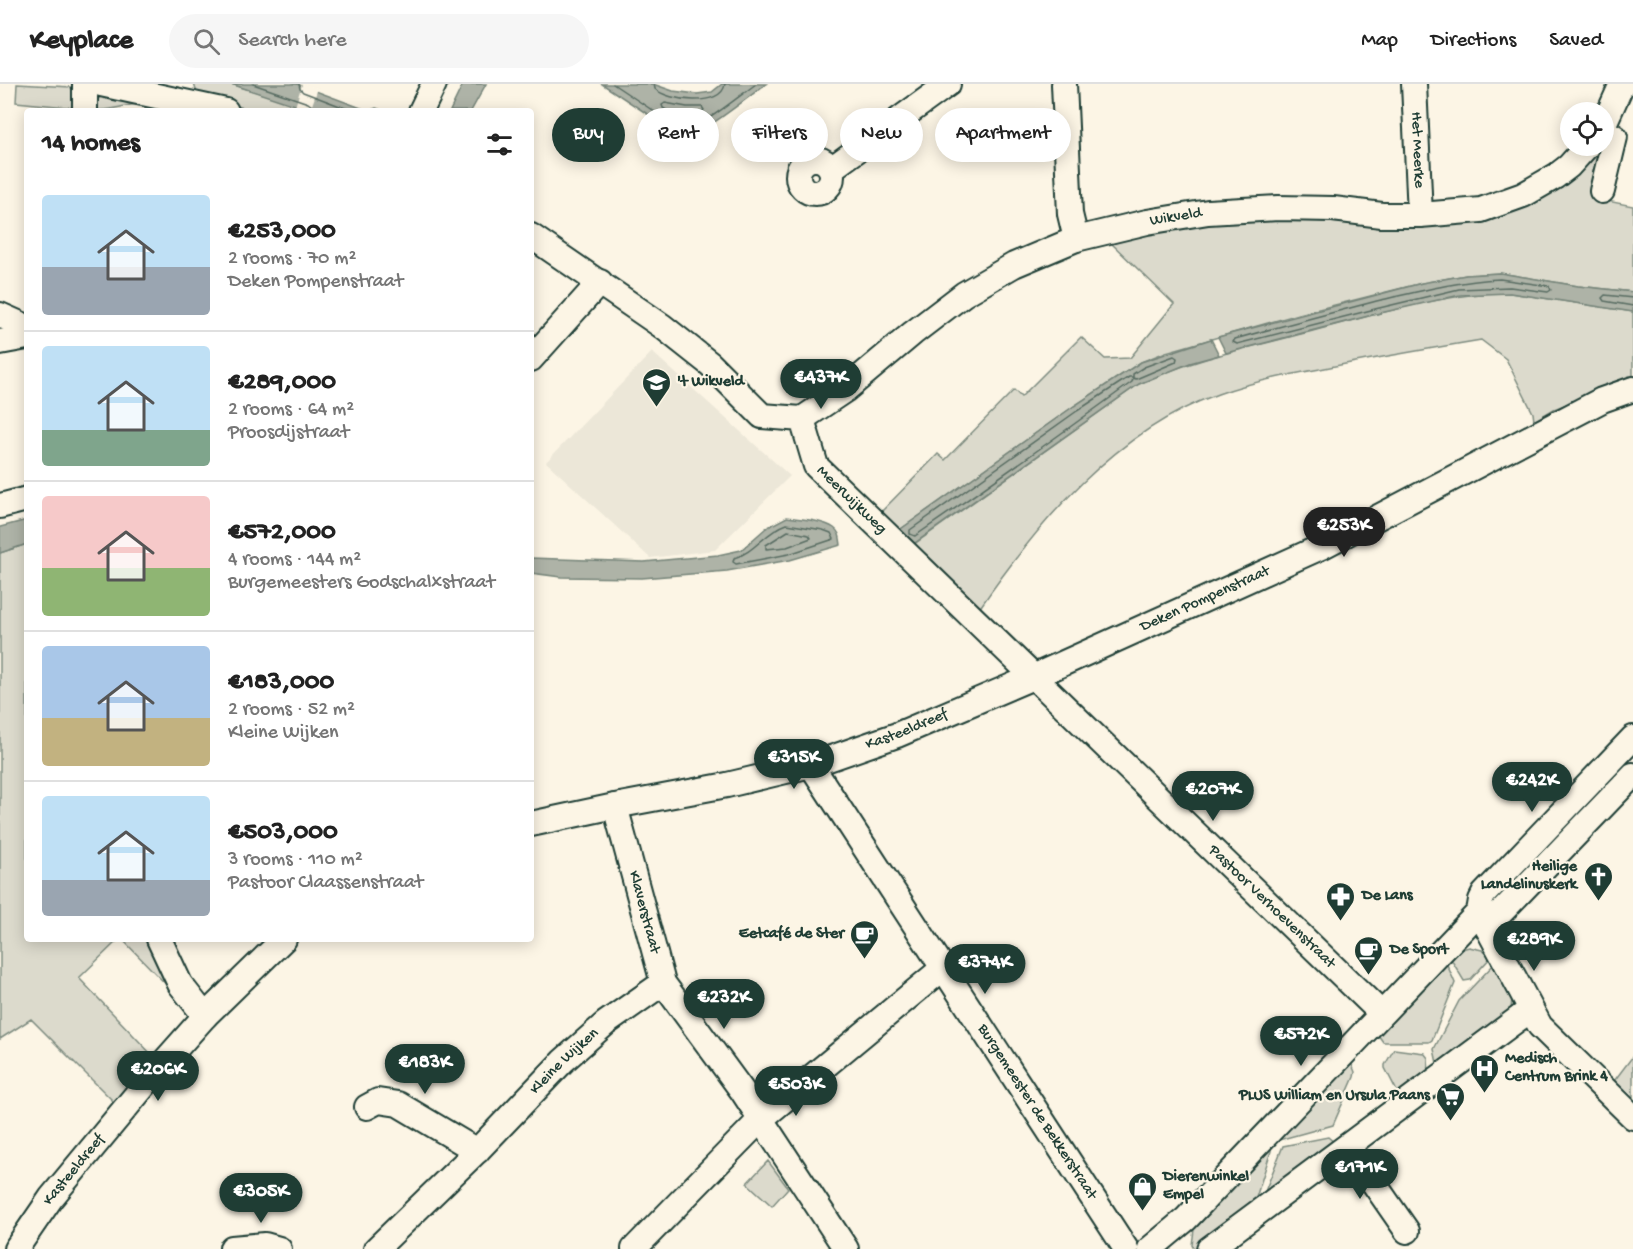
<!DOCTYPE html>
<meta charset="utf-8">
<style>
body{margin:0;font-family:"Gochi Hand",sans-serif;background:#f6f6f6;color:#222;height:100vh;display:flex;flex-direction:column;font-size:22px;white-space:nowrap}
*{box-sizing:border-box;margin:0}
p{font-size:20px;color:#767676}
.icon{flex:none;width:33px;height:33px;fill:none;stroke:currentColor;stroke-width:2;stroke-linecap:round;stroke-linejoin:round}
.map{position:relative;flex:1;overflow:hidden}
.details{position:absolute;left:24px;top:24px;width:510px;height:834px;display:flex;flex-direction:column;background:#fff;border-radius:6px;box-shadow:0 3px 15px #0003}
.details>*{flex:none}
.top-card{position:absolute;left:552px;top:24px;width:570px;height:54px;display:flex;gap:12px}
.buttons{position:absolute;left:1560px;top:18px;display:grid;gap:12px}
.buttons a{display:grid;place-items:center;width:54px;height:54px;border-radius:50%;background:#fff;box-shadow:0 3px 15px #0003;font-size:30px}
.price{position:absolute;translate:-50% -51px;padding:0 14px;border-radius:21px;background:#1f3d34;color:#fff;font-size:20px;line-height:39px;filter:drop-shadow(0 2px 3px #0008)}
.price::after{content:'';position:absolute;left:50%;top:36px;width:18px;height:14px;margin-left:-9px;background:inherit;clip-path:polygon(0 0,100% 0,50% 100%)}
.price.selected{background:#222;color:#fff}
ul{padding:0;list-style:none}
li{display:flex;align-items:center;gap:18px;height:150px;padding:0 18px}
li+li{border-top:2px solid #e0e0e0}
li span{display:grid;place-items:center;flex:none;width:168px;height:120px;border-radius:6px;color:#555}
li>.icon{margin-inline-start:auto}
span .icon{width:72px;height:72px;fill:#fffc;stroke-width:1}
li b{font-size:26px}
h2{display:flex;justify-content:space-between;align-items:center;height:72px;padding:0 18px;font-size:26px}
.pill{padding:0 21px;border-radius:27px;background:#fff;box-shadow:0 3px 15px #0003;font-size:21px;line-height:54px}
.pill.selected{background:#1f3d34;color:#fff}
header{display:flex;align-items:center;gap:36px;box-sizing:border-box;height:84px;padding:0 30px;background:#fff;border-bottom:2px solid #e0e0e0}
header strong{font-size:28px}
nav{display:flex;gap:33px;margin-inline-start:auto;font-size:21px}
.search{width:420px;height:54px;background:#f6f6f6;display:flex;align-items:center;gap:15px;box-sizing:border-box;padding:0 21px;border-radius:33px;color:#767676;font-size:22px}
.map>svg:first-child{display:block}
.built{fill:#ece7d8}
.green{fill:#dcdacc;stroke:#7e8c80;stroke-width:1.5}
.water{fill:#aeb3a7;stroke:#758479;stroke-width:1.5}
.pier{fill:#fcf5e5}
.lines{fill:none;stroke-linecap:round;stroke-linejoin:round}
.shore{stroke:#586c62;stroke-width:1.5}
.minor-casing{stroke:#1f3d34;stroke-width:28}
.minor{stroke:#fcf5e5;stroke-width:24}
.labels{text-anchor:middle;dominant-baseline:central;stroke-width:4.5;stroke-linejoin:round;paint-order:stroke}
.street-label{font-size:16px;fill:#1f3d34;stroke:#fcf5e5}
.poi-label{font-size:16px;font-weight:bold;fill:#1f3d34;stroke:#fcf5e5;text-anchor:start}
</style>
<header>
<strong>Keyplace</strong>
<div class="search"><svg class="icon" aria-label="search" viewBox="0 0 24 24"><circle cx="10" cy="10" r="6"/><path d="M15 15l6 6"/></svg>Search here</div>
<nav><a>Map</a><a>Directions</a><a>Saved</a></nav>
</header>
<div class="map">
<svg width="1633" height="1165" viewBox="0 0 1633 1165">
<rect width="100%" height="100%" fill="#fcf5e5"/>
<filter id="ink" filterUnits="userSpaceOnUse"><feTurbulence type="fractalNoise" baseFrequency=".0167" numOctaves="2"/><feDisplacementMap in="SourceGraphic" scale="12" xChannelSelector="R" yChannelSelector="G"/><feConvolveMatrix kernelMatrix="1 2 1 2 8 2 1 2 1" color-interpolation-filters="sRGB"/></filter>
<g filter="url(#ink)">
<path class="built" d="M652,268L790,392L715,466L650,474L546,378Z"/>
<path class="green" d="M17,0L71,3L77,24L16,18Z
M194,0H231L296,20L292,27H256L198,12Z
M103,10L142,20C124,20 110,28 92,26L91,23Z
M1602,62V116L1633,122V208L1578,202L1500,189L1466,191L1422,199L1299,230L1166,268L1141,278L1074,322L898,447L880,429L938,370L945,376L1014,306L1021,313L1081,253L1105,275L1130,274L1174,220L1110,158L1175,143L1272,134L1357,140L1564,99L1590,78Z
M1489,209H1510L1633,228V295L1554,325L1534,337L1533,329L1506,275L1481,256C1427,265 1374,274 1320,285C1286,291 1251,298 1218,310C1115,347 1039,438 979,525L913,461L1139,300C1191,275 1249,264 1305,249C1366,233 1427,214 1489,209Z
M27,460V855H119L79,894L154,973L114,1018L31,935L0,955V469Z
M122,855H151L188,923Z
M1469,863L1482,866L1491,873L1470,896L1464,897L1449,872L1455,867Z
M1445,876L1455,899L1432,956L1429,958H1383L1376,948Z
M1495,879L1512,913L1511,926L1438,984L1434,965L1459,917Z
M1394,965L1424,969L1428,974L1429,991L1400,1013L1385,984V981Z
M1633,972V1017L1611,1001Z
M1350,976L1355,988L1354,993L1333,1041L1279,1056L1276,1053Z
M1328,1053L1336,1060L1264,1110L1283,1062Z
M1271,1063V1067L1253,1123L1196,1165H1194L1192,1161L1195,1138Z
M768,1077L788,1104L772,1122L747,1099Z"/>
<path class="water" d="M231,0H297L369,27L376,24L379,25L378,27H313Z
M463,0H486L471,27H450Z
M602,0H653L673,7L697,10L712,8L722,0H766C751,11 706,47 692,51C685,52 679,50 673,47Z
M1500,189L1578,202L1633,208V228L1510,209L1460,211L1376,230L1226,269L1218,253L1422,199L1466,191Z
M1211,255L1219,271L1190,279L1139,300L912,461L898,447L1074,322L1141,278Z
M787,433C800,435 822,436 834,444C840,448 840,454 841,461L790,476L727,487L642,494L561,493L531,489V474L644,478L718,471L741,466L766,444Z
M27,436V460L0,469V443Z"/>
<path class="pier" d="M302,0L318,4L310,27L295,23Z"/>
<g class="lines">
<path class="shore" d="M253,0L308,19L312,22L313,27
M299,0L300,5L303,8L353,27
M613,0L676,42C680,44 684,46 689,45C703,42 742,10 756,0
M654,0L655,5C668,17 722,24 725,0
M665,19L687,23H702L704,26L690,37L686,38L663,24L662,21Z
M1500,195L1549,202L1551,206L1548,208L1510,203L1459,205L1375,225L1237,260L1233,258L1235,255C1281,242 1327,230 1373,218C1416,208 1456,197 1500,195Z
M1633,214L1605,211L1602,214L1604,217L1633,222
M1174,272L1177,274L1176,278L1136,295L1133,294L1132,298C1061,350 988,402 915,452L910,450V446L1077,327L1129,293H1133V290L1144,283Z
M787,440L823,446L831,449L834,455L789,470L736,480L733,478L734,474C754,469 766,447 787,440Z
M788,447L809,451L811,454L787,463L766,465V461Z"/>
<defs>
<g id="minor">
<path d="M85,0V27"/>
<path d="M101,0L226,27"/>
<path d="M1064,0L1070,130L1076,155"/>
<path id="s1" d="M1414,0L1420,131"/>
<path d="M421,27L434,0"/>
<path d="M1604,40L1622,0"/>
<circle cx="815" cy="92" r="17"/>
<path d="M831,85L948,0"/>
<path d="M1602,107L1615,53L1604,48"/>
<path id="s2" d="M531,152L662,242L710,280L762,332L802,335L816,382L1381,929"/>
<path d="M0,231L27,243"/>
<path d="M0,258L27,253"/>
<path d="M531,275L600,198"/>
<path id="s3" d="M802,335L845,306L913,249L964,210L1014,181L1076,155L1147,138L1208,128L1278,124L1333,125L1382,131H1420L1481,126L1523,111L1556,92L1569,82L1587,62"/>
<path d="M0,422L27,415"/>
<path id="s4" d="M811,681L1126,1165"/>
<path id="s5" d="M615,722L663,899L743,1008L846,1165"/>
<path id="s6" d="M531,740L615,722L727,701L811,681L897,651L1033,593L1321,463L1602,316L1633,305"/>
<path d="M1479,828L1540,942L1633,1033"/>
<path d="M1487,843L1633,691"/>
<path d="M159,855L180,900L205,932"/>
<path d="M367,1023L378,1017L398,1020L477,1067"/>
<path d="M1348,1062L1407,1147"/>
<path d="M232,1164L265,1161L279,1165"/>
<path id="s7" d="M16,1165L51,1114L157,986L205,932L284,855"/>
<path id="s8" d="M376,1165L477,1067L563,977L606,939L663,899"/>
<path d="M634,1165L761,1035L942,885"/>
<path d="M1150,1165L1186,1135L1479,828L1481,816L1484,810L1633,654"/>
<path d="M1209,1165L1530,926"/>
</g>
</defs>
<use href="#minor" class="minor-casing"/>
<use href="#minor" class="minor"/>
</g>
</g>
<defs>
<symbol id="school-pin" viewBox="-11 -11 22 30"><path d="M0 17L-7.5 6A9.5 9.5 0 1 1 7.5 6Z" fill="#1f3d34" stroke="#fcf5e5"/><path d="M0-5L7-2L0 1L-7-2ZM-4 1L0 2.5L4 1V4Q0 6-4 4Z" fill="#fff"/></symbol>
<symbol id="church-pin" viewBox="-11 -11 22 30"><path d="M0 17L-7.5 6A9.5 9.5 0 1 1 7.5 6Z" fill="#1f3d34" stroke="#fcf5e5"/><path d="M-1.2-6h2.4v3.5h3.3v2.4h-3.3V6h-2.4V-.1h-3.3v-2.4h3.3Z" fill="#fff"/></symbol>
<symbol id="pharmacy-pin" viewBox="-11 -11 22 30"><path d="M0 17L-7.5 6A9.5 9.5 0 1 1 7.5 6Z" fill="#1f3d34" stroke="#fcf5e5"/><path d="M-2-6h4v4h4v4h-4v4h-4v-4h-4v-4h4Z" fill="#fff"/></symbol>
<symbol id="cafe-pin" viewBox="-11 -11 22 30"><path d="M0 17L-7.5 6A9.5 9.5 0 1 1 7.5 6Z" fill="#1f3d34" stroke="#fcf5e5"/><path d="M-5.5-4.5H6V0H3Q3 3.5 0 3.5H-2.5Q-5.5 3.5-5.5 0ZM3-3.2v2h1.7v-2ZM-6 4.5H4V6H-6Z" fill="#fff"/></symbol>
<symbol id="hospital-pin" viewBox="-11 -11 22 30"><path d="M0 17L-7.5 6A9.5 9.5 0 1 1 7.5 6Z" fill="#1f3d34" stroke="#fcf5e5"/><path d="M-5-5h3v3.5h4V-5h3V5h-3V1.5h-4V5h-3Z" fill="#fff"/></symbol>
<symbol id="supermarket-pin" viewBox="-11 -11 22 30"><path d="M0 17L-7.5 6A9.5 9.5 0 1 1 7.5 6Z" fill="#1f3d34" stroke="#fcf5e5"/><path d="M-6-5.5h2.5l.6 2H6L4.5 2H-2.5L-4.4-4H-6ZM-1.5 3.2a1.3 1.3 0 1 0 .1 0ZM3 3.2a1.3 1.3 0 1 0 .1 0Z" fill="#fff"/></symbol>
<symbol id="shop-pin" viewBox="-11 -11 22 30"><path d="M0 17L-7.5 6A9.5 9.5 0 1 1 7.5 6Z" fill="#1f3d34" stroke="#fcf5e5"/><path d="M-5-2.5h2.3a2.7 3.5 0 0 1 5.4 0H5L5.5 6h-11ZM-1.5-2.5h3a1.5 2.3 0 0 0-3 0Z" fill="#fff"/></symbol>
</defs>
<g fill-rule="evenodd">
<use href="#school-pin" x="640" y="282" width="33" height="45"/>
<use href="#church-pin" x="1582" y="776" width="33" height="45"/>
<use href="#pharmacy-pin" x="1324" y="796" width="33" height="45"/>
<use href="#cafe-pin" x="848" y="834" width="33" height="45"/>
<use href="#cafe-pin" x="1352" y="850" width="33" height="45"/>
<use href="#hospital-pin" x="1468" y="968" width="33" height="45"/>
<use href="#supermarket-pin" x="1434" y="996" width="33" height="45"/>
<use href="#shop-pin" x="1126" y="1086" width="33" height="45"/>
</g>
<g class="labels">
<g class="street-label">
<text stroke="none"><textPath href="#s1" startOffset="66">Het Meerke</textPath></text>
<text stroke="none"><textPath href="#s3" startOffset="432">Wikveld</textPath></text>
<text stroke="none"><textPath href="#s2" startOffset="432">Meerwijkweg</textPath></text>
<text stroke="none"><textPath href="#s6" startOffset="714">Deken Pompenstraat</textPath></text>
<text stroke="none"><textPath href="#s6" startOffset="388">Kasteeldreef</textPath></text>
<text stroke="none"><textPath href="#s2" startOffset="1017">Pastoor Verhoevenstraat</textPath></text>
<text stroke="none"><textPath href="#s5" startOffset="110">Klaverstraat</textPath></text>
<text stroke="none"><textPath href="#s8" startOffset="266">Kleine Wijken</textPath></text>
<text stroke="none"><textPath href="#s4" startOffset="414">Burgemeester de Bekkerstraat</textPath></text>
<text stroke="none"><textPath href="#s7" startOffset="98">Kasteeldreef</textPath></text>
</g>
<g class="poi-label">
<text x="677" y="298">'t Wikveld</text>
<text x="1577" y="783" text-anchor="end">Heilige<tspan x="1577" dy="18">Landelinuskerk</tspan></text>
<text x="1362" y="812">De Lans</text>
<text x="844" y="850" text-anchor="end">Eetcafé de Ster</text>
<text x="1390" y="866">De Sport</text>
<text x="1505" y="975">Medisch<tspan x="1505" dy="18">Centrum Brink 4</tspan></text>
<text x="1430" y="1012" text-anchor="end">PLUS William en Ursula Paans</text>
<text x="1163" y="1093">Dierenwinkel<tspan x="1163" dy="18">Empel</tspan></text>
</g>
</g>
</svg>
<div class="buttons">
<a><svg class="icon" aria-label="locate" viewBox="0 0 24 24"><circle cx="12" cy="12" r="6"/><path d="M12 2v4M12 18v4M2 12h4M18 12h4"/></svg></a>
</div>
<b class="price" style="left:821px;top:326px">€437K</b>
<b class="price selected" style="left:1344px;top:474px">€253K</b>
<b class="price" style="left:794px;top:706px">€315K</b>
<b class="price" style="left:1532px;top:729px">€242K</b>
<b class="price" style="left:1213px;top:738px">€207K</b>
<b class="price" style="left:1534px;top:888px">€289K</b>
<b class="price" style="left:985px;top:911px">€374K</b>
<b class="price" style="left:724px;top:946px">€232K</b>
<b class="price" style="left:1301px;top:983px">€572K</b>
<b class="price" style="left:425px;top:1011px">€183K</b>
<b class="price" style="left:158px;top:1018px">€206K</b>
<b class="price" style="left:796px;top:1033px">€503K</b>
<b class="price" style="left:1360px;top:1116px">€171K</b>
<b class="price" style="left:261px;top:1140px">€305K</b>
<div class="top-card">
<a class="pill selected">Buy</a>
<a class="pill">Rent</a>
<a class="pill">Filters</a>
<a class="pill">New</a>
<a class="pill">Apartment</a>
</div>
<section class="details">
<h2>14 homes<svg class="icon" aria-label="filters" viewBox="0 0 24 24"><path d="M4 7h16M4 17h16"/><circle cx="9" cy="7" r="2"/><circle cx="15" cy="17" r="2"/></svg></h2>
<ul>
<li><span style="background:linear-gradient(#bfe0f5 60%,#9aa5b1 0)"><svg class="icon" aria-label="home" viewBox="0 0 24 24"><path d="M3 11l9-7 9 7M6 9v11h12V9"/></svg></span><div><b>€253,000</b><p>2 rooms · 70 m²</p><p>Deken Pompenstraat</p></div></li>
<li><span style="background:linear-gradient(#bfe0f5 70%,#7fa58c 0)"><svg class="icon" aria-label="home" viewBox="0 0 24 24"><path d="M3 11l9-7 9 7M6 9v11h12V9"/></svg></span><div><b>€289,000</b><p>2 rooms · 64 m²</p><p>Proosdijstraat</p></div></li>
<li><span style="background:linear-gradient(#f6c9c9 60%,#8fb573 0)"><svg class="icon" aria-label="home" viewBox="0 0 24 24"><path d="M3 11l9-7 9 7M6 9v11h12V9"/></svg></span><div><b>€572,000</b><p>4 rooms · 144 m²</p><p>Burgemeesters Godschalxstraat</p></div></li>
<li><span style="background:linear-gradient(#a9c7e8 60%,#c2b280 0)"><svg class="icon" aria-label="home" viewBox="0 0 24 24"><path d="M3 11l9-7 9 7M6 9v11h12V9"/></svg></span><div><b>€183,000</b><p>2 rooms · 52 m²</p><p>Kleine Wijken</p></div></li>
<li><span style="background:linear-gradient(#bfe0f5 70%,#9aa5b1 0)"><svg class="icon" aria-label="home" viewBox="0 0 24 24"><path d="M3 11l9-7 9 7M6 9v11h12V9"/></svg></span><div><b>€503,000</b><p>3 rooms · 110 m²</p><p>Pastoor Claassenstraat</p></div></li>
</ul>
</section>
</div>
